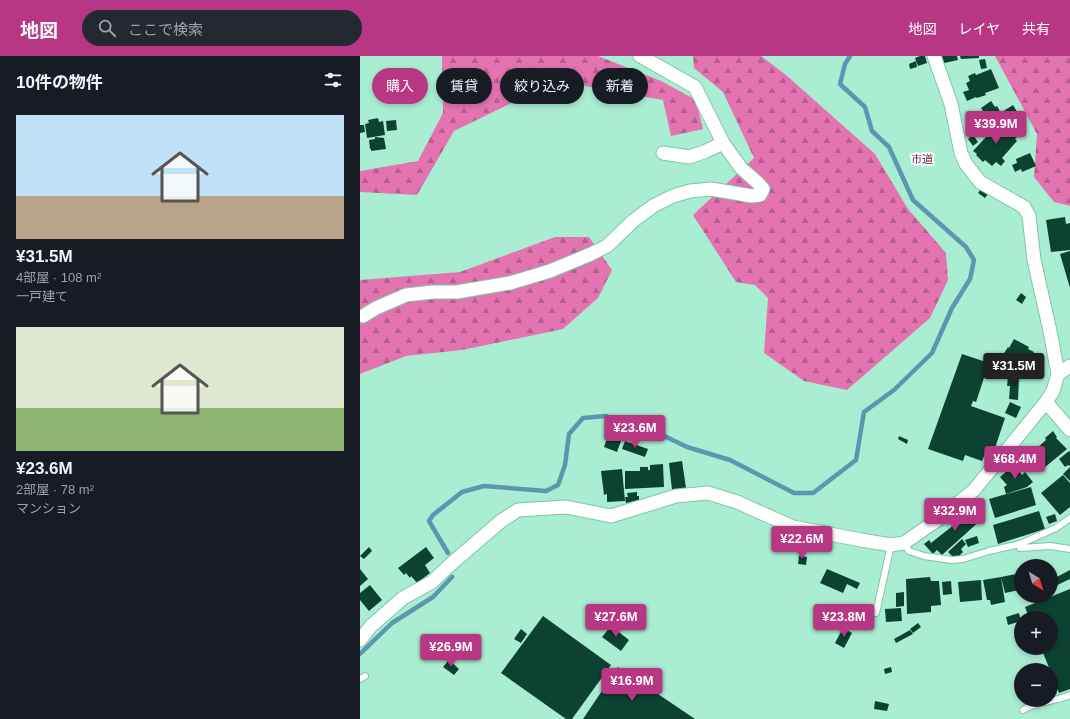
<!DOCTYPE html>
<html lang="ja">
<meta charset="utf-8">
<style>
body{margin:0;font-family:Arial,"Noto Sans JP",sans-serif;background:#242831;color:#f1f3f6;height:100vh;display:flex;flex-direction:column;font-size:15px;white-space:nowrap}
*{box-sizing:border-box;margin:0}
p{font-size:13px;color:#9ea1a6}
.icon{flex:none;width:22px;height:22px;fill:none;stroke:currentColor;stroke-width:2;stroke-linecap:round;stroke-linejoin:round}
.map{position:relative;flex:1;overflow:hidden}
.details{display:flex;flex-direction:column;background:#171b24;width:360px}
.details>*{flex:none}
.hud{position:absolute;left:12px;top:12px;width:380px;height:36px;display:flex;gap:8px}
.needle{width:26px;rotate:142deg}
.fabs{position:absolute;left:654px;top:503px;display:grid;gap:8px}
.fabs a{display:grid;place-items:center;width:44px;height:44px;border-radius:50%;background:#171b24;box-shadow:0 2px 6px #0003;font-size:20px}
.price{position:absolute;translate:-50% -34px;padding:0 9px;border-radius:4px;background:#b73783;color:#fff;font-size:13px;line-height:26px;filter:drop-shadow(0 1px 2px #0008)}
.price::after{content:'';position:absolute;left:50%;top:24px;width:12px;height:9px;margin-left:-6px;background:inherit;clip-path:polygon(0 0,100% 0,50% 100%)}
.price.selected{background:#222;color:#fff}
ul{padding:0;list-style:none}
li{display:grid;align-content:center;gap:8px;height:212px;padding:0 16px}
li span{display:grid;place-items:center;height:124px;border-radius:0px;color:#555}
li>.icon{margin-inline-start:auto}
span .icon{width:72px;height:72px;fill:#fffc;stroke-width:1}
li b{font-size:17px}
h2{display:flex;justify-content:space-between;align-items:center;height:48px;padding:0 16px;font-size:17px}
.pill{padding:0 14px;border-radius:18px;background:#171b24;box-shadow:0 2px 6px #0003;font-size:14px;line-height:36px}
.pill.selected{background:#b73783;color:#fff}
header{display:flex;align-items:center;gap:24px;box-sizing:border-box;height:56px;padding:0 20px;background:#b73783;color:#fff}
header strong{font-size:19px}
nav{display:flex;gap:22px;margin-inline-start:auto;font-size:14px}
.search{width:280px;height:36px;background:#242831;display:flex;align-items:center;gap:10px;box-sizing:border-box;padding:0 14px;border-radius:22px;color:#9ea1a6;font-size:15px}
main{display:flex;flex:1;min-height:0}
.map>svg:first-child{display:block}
.forest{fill:url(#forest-firs)}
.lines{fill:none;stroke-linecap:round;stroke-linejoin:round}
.stream{stroke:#5b97ae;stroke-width:4.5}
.building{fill:#0d4232}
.service-casing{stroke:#80c4aa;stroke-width:8}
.minor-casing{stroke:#80c4aa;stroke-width:15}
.service{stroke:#fff;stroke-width:6}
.minor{stroke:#fff;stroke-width:13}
.labels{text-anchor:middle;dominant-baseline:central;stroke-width:4;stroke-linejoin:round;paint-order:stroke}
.neighbourhood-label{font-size:11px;fill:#622346;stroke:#fefefe}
</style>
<header>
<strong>地図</strong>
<div class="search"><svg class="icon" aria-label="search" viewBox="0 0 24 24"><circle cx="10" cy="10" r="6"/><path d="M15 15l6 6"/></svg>ここで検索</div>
<nav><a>地図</a><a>レイヤ</a><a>共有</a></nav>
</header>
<main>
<section class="details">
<h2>10件の物件<svg class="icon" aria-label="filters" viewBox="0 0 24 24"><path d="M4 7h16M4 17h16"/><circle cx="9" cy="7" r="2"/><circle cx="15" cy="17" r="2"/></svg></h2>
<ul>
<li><span style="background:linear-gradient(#bfe0f5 65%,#b9a48a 0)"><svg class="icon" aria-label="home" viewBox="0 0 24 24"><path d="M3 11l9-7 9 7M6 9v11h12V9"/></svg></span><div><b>¥31.5M</b><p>4部屋 · 108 m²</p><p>一戸建て</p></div></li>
<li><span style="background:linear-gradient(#dfe7d0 65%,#8fb573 0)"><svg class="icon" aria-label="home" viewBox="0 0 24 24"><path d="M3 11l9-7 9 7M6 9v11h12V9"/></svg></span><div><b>¥23.6M</b><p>2部屋 · 78 m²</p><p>マンション</p></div></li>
</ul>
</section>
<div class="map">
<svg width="710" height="663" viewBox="0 0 710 663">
<defs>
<pattern id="forest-firs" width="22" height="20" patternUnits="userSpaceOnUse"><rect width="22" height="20" fill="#e374b0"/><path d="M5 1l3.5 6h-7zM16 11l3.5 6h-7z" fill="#b65e8d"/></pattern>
</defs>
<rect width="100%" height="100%" fill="#a9eed3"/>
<path class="forest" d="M82,0H238L301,25L336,44L343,73L311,80L303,44L197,25L94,75L57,139L0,136V115L58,105L83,57Z
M333,0H401L426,19L515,98L548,153L586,197L588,224L570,262L487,334L444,325L404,297L408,242L395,229L376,226L333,159L394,102L363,36L334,12Z
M635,0H710V150L694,146L674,121L677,78Z
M195,181H229L252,214L238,242L203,273L102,294L46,300L0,318V224L100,216Z"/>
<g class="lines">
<path class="stream" d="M88,497L69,465L73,459L102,436L124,430L186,435L198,429L205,409L209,378L223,362L245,360L294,375L327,391L370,404L434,437H453L496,404L504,356L534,334L572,297L592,252L610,223L614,204L606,191L553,144L529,91L512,75L505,51L480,28L485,8L490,0
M0,598L32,567L73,541L92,521"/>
</g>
<path class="building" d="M560,0H565L567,7L558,10L555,2Z
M582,0H597L598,4L584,7Z
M600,0H619V2L601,3Z
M625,3L627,12L621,13L619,4Z
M556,5L557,11L550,13L549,8Z
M631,13L639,32L625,37L626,39L617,42L616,41L607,45L603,36L609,34L606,27L610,25L608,20L615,17L616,19Z
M631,45L635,51L637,50L642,59L643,58L642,56L653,49L662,64L651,70L649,68L647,70L641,59L630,66L621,52Z
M18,62L19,66L23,65L25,79L7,82L5,68L9,67L8,64Z
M36,64L37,74L27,75L26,65Z
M639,67L645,72L648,69L652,73L650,75L651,76L653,75L658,80L655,83L657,85L642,102L645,105L641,110L636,106L632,110L625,104L623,106L616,99L617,98L613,95Z
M0,69H4L5,76L0,77Z
M613,79L618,86L613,90L608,83Z
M15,81L24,82L26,93L11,95V93H10L9,84L15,83Z
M670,97L676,110L662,116L661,113L655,116L652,109L657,107L656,103Z
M621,133L628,138L625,142L618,137Z
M705,161L706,168L710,167V194L691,196L686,164Z
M710,195V232L700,198Z
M661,237L666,241L662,248L656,244Z
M654,283L669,291L668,293L674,296L665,313L664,312L660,319L645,311L647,306L641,302L648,291L649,292Z
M602,298L629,307L616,346L613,345L611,350L645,362L634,395L627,393L622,405L605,399L603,405L568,393Z
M648,320L659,321L658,344L649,343L650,330H647Z
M650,346L661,351L656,362L645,357Z
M693,375L697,381L696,382L707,393L684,412L671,397L686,384L685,382Z
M248,380L261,385L257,396L244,391Z
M539,380L548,384L547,388L538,383Z
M265,385L288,393L285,401L262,393Z
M709,395L710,396V409L709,410L708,409L705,411L699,403Z
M322,405L326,432L312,434L309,407Z
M303,408L304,431L265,433V415H280V411H288V414H290V409Z
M654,409L662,419L665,416L673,426L667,431L646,438L644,431L647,429L640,421Z
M710,411V425L703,418Z
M262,413L265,445L247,446V438L244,439L241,415Z
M703,419L710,427V451L700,459L681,437Z
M671,431L676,449L635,462L629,443Z
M277,436V440H279V444L266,447L265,441H268L267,437Z
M611,450L622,463L582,499L577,494L573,498L564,488L569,484L571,487L595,468L593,465Z
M679,455L685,473L638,488L633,469Z
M695,458L697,465L689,468L686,461Z
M617,480L619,487L608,491L605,484Z
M602,483L606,488L601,493L603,496L599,500H592L588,496Z
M9,491L12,495L4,503L0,500Z
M66,491L74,502L65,509L70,517L57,527L51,520L50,522L46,517L44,519L38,512Z
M439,500L447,501L446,509L438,508Z
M0,513L8,523L0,530Z
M467,513L500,527L497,533L487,528L483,537L460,527Z
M710,514V523L691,532V524Z
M656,518L659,534L645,537L641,521Z
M661,518V530L660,531L657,519Z
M570,521L571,525H579L581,549L571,550V556L547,558L546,523Z
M641,521L645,546L631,549L630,544H627L623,524Z
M621,524L622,544L600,546L598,526Z
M591,525L592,538L583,539L582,526Z
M10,529L22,544L9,555L0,544V537Z
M710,533V633L699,637L691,618V614H690L681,592H691V562H669L665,551Z
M544,536V550L536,551V537Z
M541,552L542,565L526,566L525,553Z
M659,557L661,565L648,569L646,561Z
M183,560L251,609L212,663H206L141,617Z
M489,560L496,563L492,570L485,566Z
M558,567L561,571L553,577L550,573Z
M251,570L269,584L261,595L242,581Z
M483,572L492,577L484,592L475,587Z
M161,573L167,578L161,587L154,583Z
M550,574L553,578L536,587L534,583Z
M101,588L112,596L110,599L99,591Z
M89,604L99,613L94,619L83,611Z
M258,611L335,663H223Z
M531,611L532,616L525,618L524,613Z
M515,645L529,648L527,655L514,653Z"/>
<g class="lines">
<defs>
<path id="service" d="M544,487L549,495L564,500L592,504L603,503L629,495L660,488L696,472L710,462
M660,488V492L690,490L710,493
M516,557L531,489
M0,623L5,620
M663,654C678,645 694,646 710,639"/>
<path id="minor" d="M303,97L329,101L344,96L363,87
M3,260L16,252L46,239L73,236H97L150,227L190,215L231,198L247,190L273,165L293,150L313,140L330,135L351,133L392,140L400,139L403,133L398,127L381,112L363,87L335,31L284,2L280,0
M698,318L710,310
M686,346L710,374
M0,584L11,570L43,542L72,526L91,508L141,465L158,454L206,451L251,460L316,440L348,437L377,446L433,471L501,484L531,489L544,487L580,462L614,434L686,346L693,335L698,318L690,275L674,204L669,160L664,151L620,126L606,108L601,97L591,48L574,0"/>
</defs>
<use href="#service" class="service-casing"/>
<use href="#minor" class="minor-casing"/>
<use href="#service" class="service"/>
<use href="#minor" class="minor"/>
</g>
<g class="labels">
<g class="neighbourhood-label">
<text x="562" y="103">市道</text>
</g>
</g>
</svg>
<div class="fabs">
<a><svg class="needle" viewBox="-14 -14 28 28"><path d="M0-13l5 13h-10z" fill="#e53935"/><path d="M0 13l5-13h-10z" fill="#9ea1a6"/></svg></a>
<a>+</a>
<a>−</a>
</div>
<b class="price" style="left:636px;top:89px">¥39.9M</b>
<b class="price selected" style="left:654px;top:331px">¥31.5M</b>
<b class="price" style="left:275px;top:393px">¥23.6M</b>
<b class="price" style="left:655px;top:424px">¥68.4M</b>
<b class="price" style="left:595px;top:476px">¥32.9M</b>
<b class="price" style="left:442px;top:504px">¥22.6M</b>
<b class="price" style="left:256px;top:582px">¥27.6M</b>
<b class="price" style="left:484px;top:582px">¥23.8M</b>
<b class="price" style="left:91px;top:612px">¥26.9M</b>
<b class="price" style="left:272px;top:646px">¥16.9M</b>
<div class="hud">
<a class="pill selected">購入</a>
<a class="pill">賃貸</a>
<a class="pill">絞り込み</a>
<a class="pill">新着</a>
</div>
</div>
</main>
